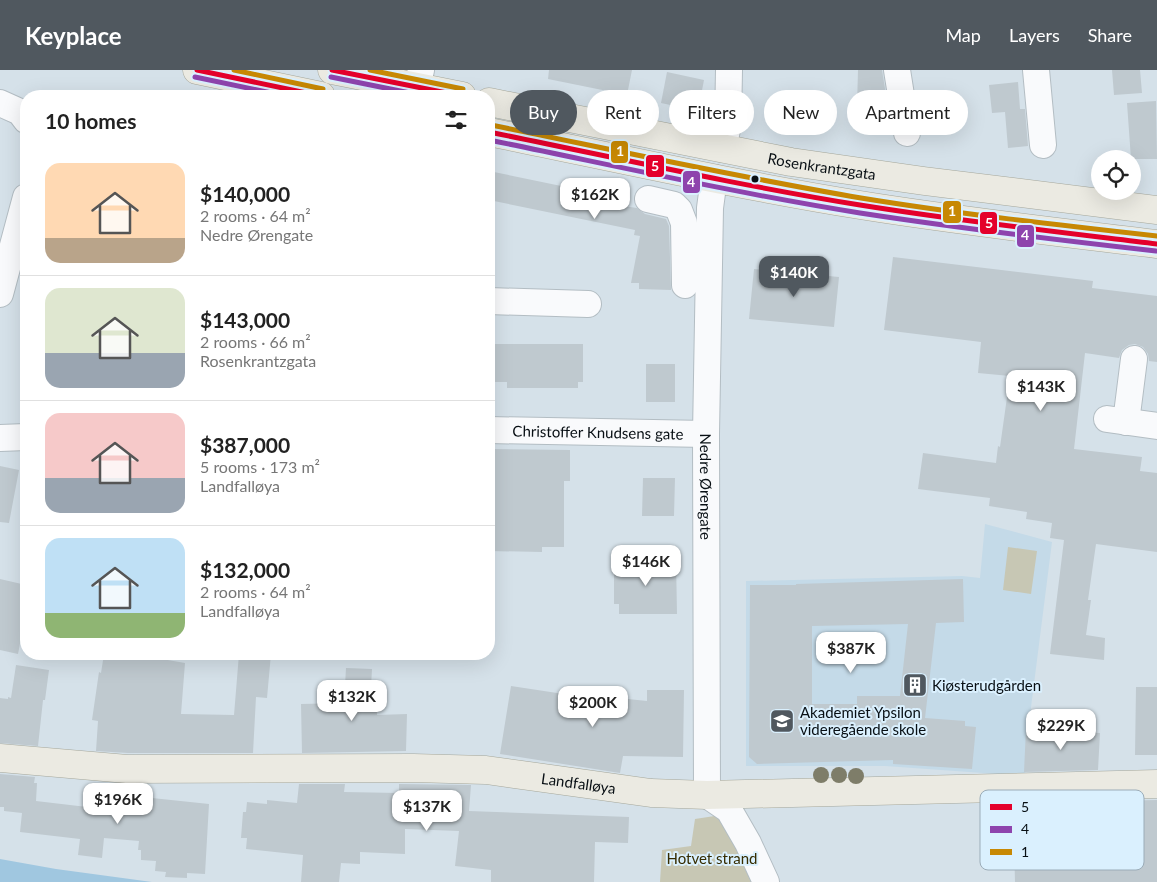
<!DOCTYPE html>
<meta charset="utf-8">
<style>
body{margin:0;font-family:Lato,sans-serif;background:#f6f6f6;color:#222;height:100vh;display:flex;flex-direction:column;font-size:19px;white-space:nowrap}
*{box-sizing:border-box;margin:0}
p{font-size:16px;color:#767676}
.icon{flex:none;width:28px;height:28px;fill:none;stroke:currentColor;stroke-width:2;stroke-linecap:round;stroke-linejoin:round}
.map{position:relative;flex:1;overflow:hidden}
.drawer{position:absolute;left:20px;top:20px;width:475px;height:570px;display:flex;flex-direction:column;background:#fff;border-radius:20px;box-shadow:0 5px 20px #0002}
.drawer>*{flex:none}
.hud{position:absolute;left:510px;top:20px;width:475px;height:45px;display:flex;gap:10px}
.buttons{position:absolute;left:1091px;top:80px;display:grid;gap:10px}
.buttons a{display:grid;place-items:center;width:50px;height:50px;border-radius:50%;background:#fff;box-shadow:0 5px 20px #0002;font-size:25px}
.price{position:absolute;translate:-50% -42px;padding:0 11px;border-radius:10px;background:#fff;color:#222;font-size:16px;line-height:32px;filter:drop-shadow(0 1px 2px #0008)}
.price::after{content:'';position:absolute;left:50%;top:30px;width:15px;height:11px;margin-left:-8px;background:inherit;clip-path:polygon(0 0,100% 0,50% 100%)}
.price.current{background:#50585f;color:#fff}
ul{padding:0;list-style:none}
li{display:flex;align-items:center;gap:15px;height:125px;padding:0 25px}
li+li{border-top:1px solid #e0e0e0}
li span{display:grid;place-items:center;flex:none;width:140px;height:100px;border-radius:15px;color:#555}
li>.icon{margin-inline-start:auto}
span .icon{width:60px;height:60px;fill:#fffc;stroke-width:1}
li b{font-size:21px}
h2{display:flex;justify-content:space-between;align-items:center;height:60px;padding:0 25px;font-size:21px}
.pill{padding:0 18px;border-radius:22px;background:#fff;box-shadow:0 5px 20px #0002;font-size:18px;line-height:45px}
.pill.current{background:#50585f;color:#fff}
header{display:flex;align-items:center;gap:30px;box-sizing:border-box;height:70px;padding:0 25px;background:#50585f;color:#fff}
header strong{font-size:24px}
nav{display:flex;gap:28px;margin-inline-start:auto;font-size:18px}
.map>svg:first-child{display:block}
.built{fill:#c4dae8}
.green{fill:#c7c7b4}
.water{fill:#a0c7e0}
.building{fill:#bfc9cf;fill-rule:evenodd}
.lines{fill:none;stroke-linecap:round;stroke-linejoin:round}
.minor-casing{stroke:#b3bdc3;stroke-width:28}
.major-casing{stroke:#a5a79b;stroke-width:29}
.minor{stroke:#f9fafc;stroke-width:26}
.major{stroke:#ebeae2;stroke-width:28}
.bus-1-casing{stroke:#daf0fe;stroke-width:9}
.bus-2-casing{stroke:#daf0fe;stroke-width:9}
.bus-3-casing{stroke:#daf0fe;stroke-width:9}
.bus-1{stroke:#e4002b;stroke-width:5}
.bus-2{stroke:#8e44ad;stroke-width:5}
.bus-3{stroke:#c78804;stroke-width:5}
.tree{fill:#7e7d69}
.bus-dot{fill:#080f14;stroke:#daf0fe;stroke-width:2}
.labels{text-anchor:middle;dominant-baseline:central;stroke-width:4;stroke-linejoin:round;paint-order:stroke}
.street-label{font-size:15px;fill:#080f14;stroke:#daf0fe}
.poi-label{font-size:15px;fill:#080f14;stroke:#daf0fe;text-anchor:start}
.park-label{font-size:15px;fill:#362c00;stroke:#daf0fe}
.key{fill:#daf0fe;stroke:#9bacb8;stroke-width:1}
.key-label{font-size:14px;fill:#080f14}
.line-badge{stroke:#daf0fe;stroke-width:2}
.badge-label{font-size:14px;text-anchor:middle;font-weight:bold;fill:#fff}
</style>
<header>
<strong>Keyplace</strong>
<nav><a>Map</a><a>Layers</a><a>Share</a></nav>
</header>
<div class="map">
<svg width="1157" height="812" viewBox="0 0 1157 812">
<rect width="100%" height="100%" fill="#d5e1e9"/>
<path class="built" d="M985,454L1052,472L1028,661L1025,706L885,696H746V511L962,506L980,508Z"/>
<path class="green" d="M1008,477L1037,481L1031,524L1003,520Z
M721,745L751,812H660L662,780L691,776L695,749Z"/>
<path class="water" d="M0,789L56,799L152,812H0Z"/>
<path class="building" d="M549,0H632L627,25L548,9Z
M858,0H882L892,62L865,61V37H857Z
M1112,0H1140L1142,23L1114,25Z
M667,2L704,10L698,41L661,33Z
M1018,12L1020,39H1025L1028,76L1008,78L1005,42L992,43L989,15Z
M1156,31L1157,89H1131L1127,33Z
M489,101L624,129L623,136L637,138L645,144L666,149L669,156L671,220L639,219V213H631L640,166L634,165L635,160L489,130Z
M893,187L1093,211L1092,218L1157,226V292L1149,291L1148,284L1143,277L1135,274L1129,275L1122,280L1119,288L1085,283L1074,379L1142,387L1140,401L1157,403V482L1096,474L1088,530H1091L1086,565L1105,568L1104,590L1050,584L1064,470L1050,468L1052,453L1026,449L1027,442L989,436L990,428L918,419L923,383L996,393L998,376L1000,377L1010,306L978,303L981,272L884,260Z
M754,199L839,207L834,257L749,249Z
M489,274H583V312H578V318H507V312H489Z
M646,294H675V332H646Z
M489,379L570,380V411H564V477H542V482L489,481Z
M0,396L19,400L9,453L0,452Z
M643,408H675L674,446H642Z
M676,490L677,544H619V534H614V491Z
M0,509L26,515V527L20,558H23L18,584L0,580Z
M963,509L964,552L936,553L925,648L965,651V656L976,657L972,699L893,694V690L757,694L749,687L750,515H796V514ZM908,554L900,626H857V634H812V556Z
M104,584H133L185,593L181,644L234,645L239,584H271L267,628L256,627L253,683H128L96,681L98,651L92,650L99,602L101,603Z
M16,595L49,600L45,630H43L38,676L0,673V628L8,629V627L11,628Z
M346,598L372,599L370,636H377V645L407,644L406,681L302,683L301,634L344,633Z
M511,616L590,628V625L647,631V620H684L683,687L623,686L620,703L500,684Z
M1136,617H1157V685H1135Z
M1026,659L1100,663L1098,700L1024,702Z
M0,704L35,707L34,713H37L36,731L104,739L105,735L112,736L114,724L209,734L205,804L187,803V808L165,807L166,802L155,801L156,791L141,790V780H138L139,771L104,768L102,788L78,785L80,769L20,762L22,743L4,741V737H0Z
M299,714H345L344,722L399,723V714L471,715L469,741L629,747L628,773L595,772L594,812H491V800L455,796L459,761L405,759V784L360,782V794L341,793L339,812H301L303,785L246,779L247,768H241L243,742H246L247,732L267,734V730L297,733Z
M1157,730V812H1015L1013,733Z"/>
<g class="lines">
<defs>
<g id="minor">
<path d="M897,0L907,63"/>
<path d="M1036,0L1043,75"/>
<path d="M417,17L421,0"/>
<path d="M0,33L20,42L26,50"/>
<path d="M723,79L728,55L729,0"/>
<path id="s1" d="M714,108L710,138L706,364L707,725L729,740L748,773L766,812"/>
<path d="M648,129L674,135L679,140L684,153L685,215"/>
<path d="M0,224L26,127"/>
<path d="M489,231L588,234"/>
<path d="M1107,349L1157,356"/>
<path d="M1126,352L1134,289"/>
<path id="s2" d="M489,360L706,364"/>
<path d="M0,368L26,367"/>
</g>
<g id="major">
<path d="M197,0L321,26"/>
<path d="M332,0L462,26"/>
<path id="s3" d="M489,32L791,92L924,111L1157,140"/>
<path d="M489,62C612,87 736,115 860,135C959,151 1058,162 1157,174"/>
<path id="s4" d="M0,688L127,699L413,698L486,700L651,723L707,725L1157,714"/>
</g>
</defs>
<use href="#minor" class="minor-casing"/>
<use href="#major" class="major-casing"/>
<use href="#minor" class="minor"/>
<use href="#major" class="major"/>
<defs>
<path id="bus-1" d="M197,0L321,26
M332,0L462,26
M489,62C613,87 736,115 860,135C959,151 1058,162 1157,174"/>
<path id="bus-2" d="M195,7L286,26
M331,7L425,26
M489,70C612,95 735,123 860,143C958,158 1057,170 1156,181"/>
<path id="bus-3" d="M234,0L323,19
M370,0L463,19
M491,55C614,80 737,107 861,128C959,144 1058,155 1157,166"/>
</defs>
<use href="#bus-1" class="bus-1-casing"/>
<use href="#bus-2" class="bus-2-casing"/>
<use href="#bus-3" class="bus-3-casing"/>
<use href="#bus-1" class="bus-1"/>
<use href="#bus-2" class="bus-2"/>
<use href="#bus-3" class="bus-3"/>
</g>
<g class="tree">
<circle cx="821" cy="705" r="8"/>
<circle cx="839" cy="705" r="8"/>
<circle cx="856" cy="706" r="8"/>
</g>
<defs>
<symbol id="building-square" viewBox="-11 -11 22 22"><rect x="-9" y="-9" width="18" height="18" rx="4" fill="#50585f" stroke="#daf0fe"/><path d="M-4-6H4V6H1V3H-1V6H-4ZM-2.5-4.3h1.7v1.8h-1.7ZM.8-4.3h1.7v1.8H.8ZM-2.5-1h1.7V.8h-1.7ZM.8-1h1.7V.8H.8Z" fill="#fff"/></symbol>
<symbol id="school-square" viewBox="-11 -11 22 22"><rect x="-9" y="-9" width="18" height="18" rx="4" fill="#50585f" stroke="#daf0fe"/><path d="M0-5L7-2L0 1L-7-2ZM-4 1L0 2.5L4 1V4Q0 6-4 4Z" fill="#fff"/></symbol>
</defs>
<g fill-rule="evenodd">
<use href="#building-square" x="901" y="601" width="28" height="28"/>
<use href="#school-square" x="768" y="637" width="28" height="28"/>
</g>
<circle class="bus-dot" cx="755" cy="109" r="4.5"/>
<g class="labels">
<g class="street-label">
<text stroke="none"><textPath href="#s3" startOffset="339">Rosenkrantzgata</textPath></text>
<text stroke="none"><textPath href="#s2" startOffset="109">Christoffer Knudsens gate</textPath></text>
<text stroke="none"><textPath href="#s1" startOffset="309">Nedre Ørengate</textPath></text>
<text stroke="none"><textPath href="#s4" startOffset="580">Landfalløya</textPath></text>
</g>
<g class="poi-label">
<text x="932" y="615">Kiøsterudgården</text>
<text x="800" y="642">Akademiet Ypsilon<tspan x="800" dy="17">videregående skole</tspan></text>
</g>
<g class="park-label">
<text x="712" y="788">Hotvet strand</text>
</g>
</g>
<rect x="980" y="720" width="164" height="80" rx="8" class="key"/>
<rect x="990" y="734" width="22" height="6" fill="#e4002b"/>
<rect x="990" y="756" width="22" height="7" fill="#8e44ad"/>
<rect x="990" y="779" width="22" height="6" fill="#c78804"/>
<g class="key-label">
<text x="1021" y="742">5</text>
<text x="1021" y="764">4</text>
<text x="1021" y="787">1</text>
</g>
<g class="line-badge">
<rect x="610" y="70" width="19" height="24" rx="5" fill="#c78804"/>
<rect x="645" y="84" width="20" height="24" rx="5" fill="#e4002b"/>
<rect x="682" y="100" width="19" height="24" rx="5" fill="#8e44ad"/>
<rect x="942" y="130" width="20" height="24" rx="5" fill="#c78804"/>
<rect x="979" y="141" width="19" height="24" rx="5" fill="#e4002b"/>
<rect x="1016" y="154" width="19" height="24" rx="5" fill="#8e44ad"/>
</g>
<g class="badge-label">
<text x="620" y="86">1</text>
<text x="655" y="101">5</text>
<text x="691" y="117">4</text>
<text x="952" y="146">1</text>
<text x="989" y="158">5</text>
<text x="1025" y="170">4</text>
</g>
</svg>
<div class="buttons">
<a><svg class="icon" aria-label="locate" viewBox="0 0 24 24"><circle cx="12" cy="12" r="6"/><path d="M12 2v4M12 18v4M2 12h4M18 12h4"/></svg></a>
</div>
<b class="price" style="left:595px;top:150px">$162K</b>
<b class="price current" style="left:794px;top:228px">$140K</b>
<b class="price" style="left:1041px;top:342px">$143K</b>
<b class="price" style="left:646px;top:517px">$146K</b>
<b class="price" style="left:851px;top:604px">$387K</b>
<b class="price" style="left:352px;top:652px">$132K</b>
<b class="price" style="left:593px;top:658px">$200K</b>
<b class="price" style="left:1061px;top:681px">$229K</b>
<b class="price" style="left:118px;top:755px">$196K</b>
<b class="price" style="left:427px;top:762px">$137K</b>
<div class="hud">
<a class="pill current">Buy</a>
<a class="pill">Rent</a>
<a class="pill">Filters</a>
<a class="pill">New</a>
<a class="pill">Apartment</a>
</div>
<section class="drawer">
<h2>10 homes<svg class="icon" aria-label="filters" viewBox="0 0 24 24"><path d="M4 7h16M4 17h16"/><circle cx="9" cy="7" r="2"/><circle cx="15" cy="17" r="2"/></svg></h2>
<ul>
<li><span style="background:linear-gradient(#ffd9b3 75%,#b9a48a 0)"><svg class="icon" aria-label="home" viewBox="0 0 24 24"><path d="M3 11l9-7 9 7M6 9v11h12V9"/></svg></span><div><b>$140,000</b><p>2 rooms · 64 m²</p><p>Nedre Ørengate</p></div></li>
<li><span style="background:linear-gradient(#dfe7d0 65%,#9aa5b1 0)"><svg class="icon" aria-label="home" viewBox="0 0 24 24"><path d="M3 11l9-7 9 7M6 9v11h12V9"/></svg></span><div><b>$143,000</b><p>2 rooms · 66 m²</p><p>Rosenkrantzgata</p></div></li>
<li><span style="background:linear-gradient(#f6c9c9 65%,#9aa5b1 0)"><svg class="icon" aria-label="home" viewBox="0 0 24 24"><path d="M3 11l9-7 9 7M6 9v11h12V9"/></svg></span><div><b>$387,000</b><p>5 rooms · 173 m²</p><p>Landfalløya</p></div></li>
<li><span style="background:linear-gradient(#bfe0f5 75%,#8fb573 0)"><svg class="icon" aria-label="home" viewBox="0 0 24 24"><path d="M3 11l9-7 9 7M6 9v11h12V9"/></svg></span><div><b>$132,000</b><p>2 rooms · 64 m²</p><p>Landfalløya</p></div></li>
</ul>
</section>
</div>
